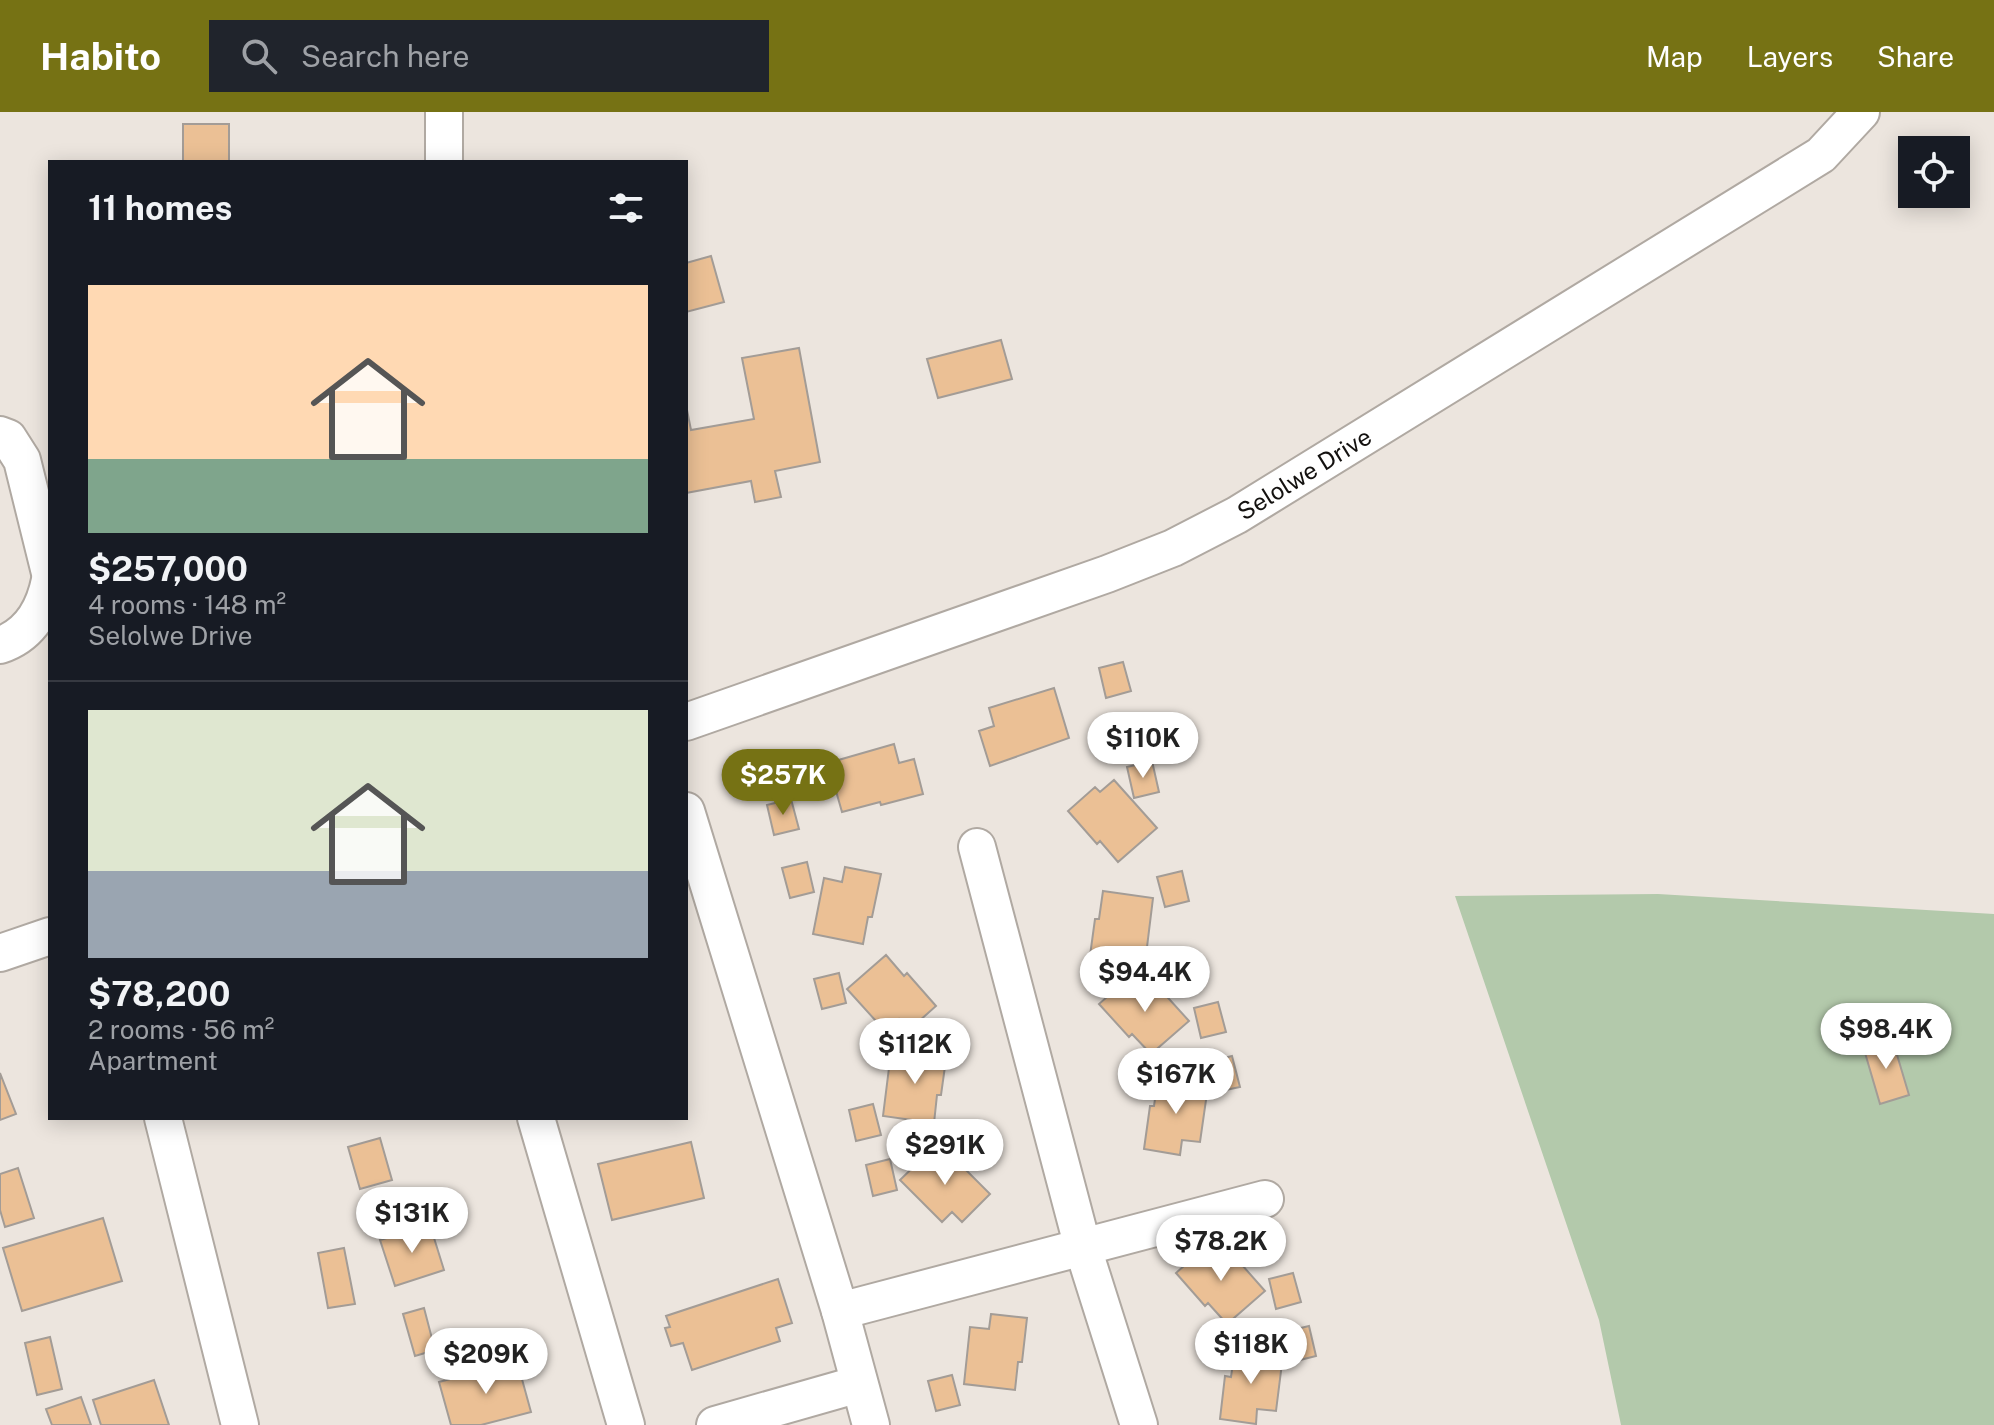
<!DOCTYPE html>
<meta charset="utf-8">
<style>
body{margin:0;font-family:"Public Sans",sans-serif;background:#20242c;color:#f1f3f6;height:100vh;display:flex;flex-direction:column;font-size:30px;white-space:nowrap}
*{box-sizing:border-box;margin:0}
p{font-size:26px;color:#9ea1a6}
.icon{flex:none;width:44px;height:44px;fill:none;stroke:currentColor;stroke-width:2;stroke-linecap:round;stroke-linejoin:round}
.map{position:relative;flex:1;overflow:hidden}
.panel{position:absolute;left:48px;top:48px;width:640px;height:960px;display:flex;flex-direction:column;background:#171b24;border-radius:0px;box-shadow:0 4px 20px #0003}
.panel>*{flex:none}
.fabs{position:absolute;left:1898px;top:24px;display:grid;gap:16px}
.fabs a{display:grid;place-items:center;width:72px;height:72px;border-radius:0px;background:#171b24;box-shadow:0 4px 20px #0003;font-size:40px}
.price{position:absolute;translate:-50% -68px;padding:0 18px;border-radius:28px;background:#fff;color:#222;font-size:26px;line-height:52px;filter:drop-shadow(0 2px 4px #0008)}
.price::after{content:'';position:absolute;left:50%;top:48px;width:24px;height:18px;margin-left:-12px;background:inherit;clip-path:polygon(0 0,100% 0,50% 100%)}
.price.on{background:#767214;color:#fff}
ul{padding:0;list-style:none}
li{display:grid;align-content:center;gap:16px;height:424px;padding:0 40px}
li+li{border-top:2px solid #363941}
li span{display:grid;place-items:center;height:248px;border-radius:0px;color:#555}
li>.icon{margin-inline-start:auto}
span .icon{width:144px;height:144px;fill:#fffc;stroke-width:1}
li b{font-size:34px}
h2{display:flex;justify-content:space-between;align-items:center;height:96px;padding:0 40px;font-size:34px}
header{display:flex;align-items:center;gap:48px;box-sizing:border-box;height:112px;padding:0 40px;background:#767214;color:#fff}
header strong{font-size:38px}
nav{display:flex;gap:44px;margin-inline-start:auto;font-size:28px}
.search{width:560px;height:72px;background:#20242c;display:flex;align-items:center;gap:20px;box-sizing:border-box;padding:0 28px;border-radius:0px;color:#9ea1a6;font-size:30px}
.map>svg:first-child{display:block}
.green{fill:#b3c9ab}
.building{fill:#ebc095;stroke:#a39c96;stroke-width:2}
.lines{fill:none;stroke-linecap:round;stroke-linejoin:round}
.minor-casing{stroke:#b0a9a2;stroke-width:40}
.minor{stroke:#fff;stroke-width:36}
.labels{text-anchor:middle;dominant-baseline:central;stroke-width:8;stroke-linejoin:round;paint-order:stroke}
.street-label{font-size:24px;fill:#13110f;stroke:#ece5de}
</style>
<header>
<strong>Habito</strong>
<div class="search"><svg class="icon" aria-label="search" viewBox="0 0 24 24"><circle cx="10" cy="10" r="6"/><path d="M15 15l6 6"/></svg>Search here</div>
<nav><a>Map</a><a>Layers</a><a>Share</a></nav>
</header>
<div class="map">
<svg width="1994" height="1313" viewBox="0 0 1994 1313">
<rect width="100%" height="100%" fill="#ece5de"/>
<path class="green" d="M1658,782L1994,802V1313H1621L1599,1208L1455,784Z"/>
<path class="building" d="M183,12H229V50H183Z
M711,144L724,190L686,200V151Z
M1001,228L1012,267L938,286L927,247Z
M799,236L820,350L775,359L781,385L755,390L751,369L686,381V293L691,318L754,307L742,246Z
M1123,550L1131,579L1106,586L1099,556Z
M1054,576L1069,626L990,654L979,619L994,614L989,596Z
M894,632L899,651L914,647L923,682L881,693L880,690L842,700L828,651Z
M1152,649L1159,680L1134,686L1127,655Z
M1114,668L1157,716L1118,750L1100,729L1097,732L1068,699L1095,675L1100,680Z
M791,687L799,717L774,723L767,693Z
M807,750L814,780L790,786L782,756Z
M845,755L881,762L872,805H868L863,832L813,822L824,766L842,770Z
M1182,759L1189,789L1165,795L1157,765Z
M1103,779L1153,786L1146,843L1127,840L1125,855L1089,851L1095,807H1099Z
M886,843L904,864L907,861L936,894L909,918L899,907L885,919L847,877Z
M839,861L846,891L822,897L814,867Z
M1151,867L1189,909L1151,942L1132,922L1129,925L1099,892L1126,868L1137,879Z
M1218,890L1226,920L1201,926L1194,896Z
M1892,926L1909,983L1880,992L1863,934Z
M911,935L947,940L941,983H937L934,1011L883,1004L890,948L909,950Z
M1232,944L1240,975L1216,980L1208,950Z
M0,961L16,1002L0,1008Z
M1158,967L1208,974L1200,1030L1182,1028L1180,1043L1144,1037L1150,994H1154Z
M873,992L881,1023L856,1029L849,998Z
M380,1026L392,1068L360,1077L348,1035Z
M691,1030L704,1086L612,1108L598,1052Z
M935,1034L955,1054L958,1050L990,1082L962,1110L952,1100L942,1110L900,1068Z
M890,1047L897,1078L873,1084L866,1053Z
M18,1056L34,1106L5,1115L0,1098V1062Z
M103,1106L122,1169L22,1199L3,1136Z
M430,1113L444,1158L395,1174L380,1128Z
M344,1136L355,1192L328,1196L318,1141Z
M1227,1136L1265,1179L1227,1212L1208,1191L1205,1194L1176,1161L1203,1137L1213,1148Z
M1293,1161L1301,1190L1276,1197L1269,1167Z
M778,1167L792,1211L776,1216L780,1229L692,1258L683,1231L671,1234L665,1216L670,1215L666,1204Z
M424,1196L435,1238L415,1244L403,1202Z
M991,1202L1027,1206L1022,1250H1018L1015,1278L964,1272L970,1215L989,1217Z
M1309,1214L1316,1244L1292,1250L1284,1220Z
M50,1225L62,1277L37,1283L25,1231Z
M1235,1237L1283,1243L1276,1299L1257,1297L1256,1312L1220,1307L1225,1264L1231,1265Z
M517,1249L531,1300L481,1313H451L439,1270Z
M952,1263L960,1293L936,1299L928,1269Z
M154,1268L169,1313H101L93,1288Z
M81,1285L91,1313H52L46,1297Z"/>
<g class="lines">
<defs>
<g id="minor">
<path d="M444,0V50"/>
<path d="M0,323L8,326L22,348L50,461"/>
<path d="M0,533C30,523 44,498 50,468"/>
<path id="s1" d="M686,610L1107,462L1173,436L1237,403L1821,43L1861,0"/>
<path d="M686,699L840,1199L871,1313"/>
<path d="M977,735L1083,1136L1139,1313"/>
<path d="M0,841L50,824"/>
<path d="M163,1006L240,1313"/>
<path d="M536,1006L626,1313"/>
<path d="M840,1199L1265,1087"/>
<path d="M715,1313L859,1272"/>
</g>
</defs>
<use href="#minor" class="minor-casing"/>
<use href="#minor" class="minor"/>
</g>
<g class="labels">
<g class="street-label">
<text stroke="none"><textPath href="#s1" startOffset="668">Selolwe Drive</textPath></text>
</g>
</g>
</svg>
<div class="fabs">
<a><svg class="icon" aria-label="locate" viewBox="0 0 24 24"><circle cx="12" cy="12" r="6"/><path d="M12 2v4M12 18v4M2 12h4M18 12h4"/></svg></a>
</div>
<b class="price" style="left:1143px;top:668px">$110K</b>
<b class="price on" style="left:783px;top:705px">$257K</b>
<b class="price" style="left:1145px;top:902px">$94.4K</b>
<b class="price" style="left:1886px;top:959px">$98.4K</b>
<b class="price" style="left:915px;top:974px">$112K</b>
<b class="price" style="left:1176px;top:1004px">$167K</b>
<b class="price" style="left:945px;top:1075px">$291K</b>
<b class="price" style="left:412px;top:1143px">$131K</b>
<b class="price" style="left:1221px;top:1171px">$78.2K</b>
<b class="price" style="left:1251px;top:1274px">$118K</b>
<b class="price" style="left:486px;top:1284px">$209K</b>
<section class="panel">
<h2>11 homes<svg class="icon" aria-label="filters" viewBox="0 0 24 24"><path d="M4 7h16M4 17h16"/><circle cx="9" cy="7" r="2"/><circle cx="15" cy="17" r="2"/></svg></h2>
<ul>
<li><span style="background:linear-gradient(#ffd9b3 70%,#7fa58c 0)"><svg class="icon" aria-label="home" viewBox="0 0 24 24"><path d="M3 11l9-7 9 7M6 9v11h12V9"/></svg></span><div><b>$257,000</b><p>4 rooms · 148 m²</p><p>Selolwe Drive</p></div></li>
<li><span style="background:linear-gradient(#dfe7d0 65%,#9aa5b1 0)"><svg class="icon" aria-label="home" viewBox="0 0 24 24"><path d="M3 11l9-7 9 7M6 9v11h12V9"/></svg></span><div><b>$78,200</b><p>2 rooms · 56 m²</p><p>Apartment</p></div></li>
</ul>
</section>
</div>
